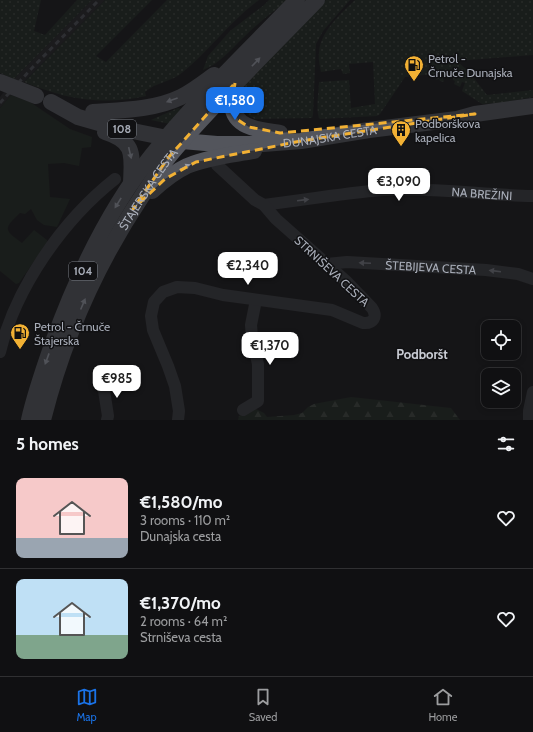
<!DOCTYPE html>
<meta charset="utf-8">
<style>
body{margin:0;font-family:Cabin,sans-serif;background:#1e1e20;color:#f1f3f6;height:100vh;display:flex;flex-direction:column;font-size:15px;white-space:nowrap}
*{box-sizing:border-box;margin:0}
p{font-size:13px;color:#9c9d9f}
.icon{flex:none;width:22px;height:22px;fill:none;stroke:currentColor;stroke-width:2;stroke-linecap:round;stroke-linejoin:round}
.map{position:relative;height:420px;overflow:hidden}
.side{display:flex;flex-direction:column;background:#101012;flex:1}
.side>*{flex:none}
.buttons{position:absolute;left:481px;top:320px;display:grid;gap:8px}
.buttons a{display:grid;place-items:center;width:40px;height:40px;border-radius:8px;background:#101012;box-shadow:0 2px 6px #0003,0 0 0 1px #303032;font-size:20px}
.price{position:absolute;translate:-50% -34px;padding:0 9px;border-radius:8px;background:#fff;color:#222;font-size:13px;line-height:26px;filter:drop-shadow(0 1px 2px #0008)}
.price::after{content:'';position:absolute;left:50%;top:24px;width:12px;height:9px;margin-left:-6px;background:inherit;clip-path:polygon(0 0,100% 0,50% 100%)}
.price.on{background:#1a73e8;color:#fff}
ul{padding:0;list-style:none}
li{display:flex;align-items:center;gap:12px;height:100px;padding:0 16px}
li+li{border-top:1px solid #303032}
li span{display:grid;place-items:center;flex:none;width:112px;height:80px;border-radius:8px;color:#555}
li>.icon{margin-inline-start:auto}
span .icon{width:48px;height:48px;fill:#fffc;stroke-width:1}
li b{font-size:17px}
h2{display:flex;justify-content:space-between;align-items:center;height:48px;padding:0 16px;font-size:17px}
.dock{display:flex;justify-content:space-around;align-items:center;height:56px;border-top:1px solid #303032;background:#101012;font-size:11px;color:#9c9d9f}
.dock a{display:grid;justify-items:center;gap:2px}
.dock .on{color:#1a73e8}
.map>svg:first-child{display:block}
.built{fill:#222225}
.grass{fill:url(#grass-dots)}
.forest{fill:url(#forest-firs)}
.garden{fill:#1e261f}
.lines{fill:none;stroke-linecap:round;stroke-linejoin:round}
.minor{stroke:#37383d;stroke-width:12}
.major{stroke:#53555c;stroke-width:16}
.rail{stroke:#4a4c52;stroke-width:3;stroke-dasharray:5 4;stroke-linecap:butt}
.major-bridge{stroke:#53555c;stroke-width:16}
.oneway{fill:#979ba6}
.oneway2{fill:#757881}
.marked{fill:none;stroke:#f2b134;stroke-width:3;stroke-dasharray:8 5;stroke-linejoin:round}
.labels{text-anchor:middle;dominant-baseline:central;stroke-width:3;stroke-linejoin:round;paint-order:stroke}
.shield{fill:#111113;stroke:#7b7e86;stroke-width:1}
.shield-label{font-size:11px;font-weight:bold;fill:#a8adb8}
.poi-label{font-size:12px;fill:#a8adb8;stroke:#111113;text-anchor:start}
.street-label{font-size:12px;fill:#a8adb8;stroke:#111113}
.neighbourhood-label{font-size:13px;font-weight:bold;fill:#c9ccd4;stroke:#111113}
</style>
<div class="map">
<svg width="533" height="420" viewBox="0 0 533 420">
<defs>
<pattern id="grass-dots" width="8" height="8" patternUnits="userSpaceOnUse"><rect width="8" height="8" fill="#1e261f"/><path d="M2 2h.1M6 6h.1" fill="none" stroke="#3c433d" stroke-width="1.8" stroke-linecap="round"/></pattern>
<pattern id="forest-firs" width="22" height="20" patternUnits="userSpaceOnUse"><rect width="22" height="20" fill="#1e261f"/><path d="M5 1l3.5 6h-7zM16 11l3.5 6h-7z" fill="#3c433d"/></pattern>
</defs>
<rect width="100%" height="100%" fill="#161618"/>
<path class="built" d="M92,0H105L11,95L0,108V97L14,79Z"/>
<path class="grass" d="M0,0H41L34,31L45,35L77,0H92L14,79L0,73Z
M105,0H152L96,56L106,62L167,0H259C230,21 210,50 183,72C172,82 156,82 145,92L146,96C102,106 65,99 24,82Z
M269,0H289C274,11 259,22 246,35C232,48 221,63 203,70L208,56L230,31L264,5Z
M326,0H350L323,31L316,44L313,115L312,118L255,119C245,115 245,108 238,104V93L271,54Z
M355,0H533V55L457,61L469,72L487,95L533,90V97L500,103L482,104L462,91L465,83L462,82L460,87L454,84L455,81L453,80V74H442L444,82L440,81L439,79L436,80L433,74L405,77L380,114L377,116L320,119C315,113 319,91 319,82L349,80L351,108L375,104L373,62L349,64L350,73L343,74L341,69L321,72C320,66 318,59 319,53C320,32 340,14 355,0Z
M178,108L182,109L170,124L151,120Z"/>
<path class="forest" d="M351,397L451,408L460,420H238L239,416L245,411L256,409L264,413L267,417L294,415L302,413L308,407L314,404Z"/>
<path class="garden" d="M11,95L30,102L70,129L92,137L91,147L82,148L79,166L64,163L48,164L50,197L70,199L57,227L44,225L37,220L31,209L25,214L20,213C3,229 4,230 22,243L34,230L47,240V243L19,283L16,284L0,271V108Z"/>
<g class="lines">
<g class="minor">
<path id="s1" d="M264,205C304,200 344,193 383,190C433,187 483,195 533,196"/>
<path id="s2" d="M327,264L347,262L486,270L518,274L533,279"/>
<path d="M0,352C16,287 63,220 115,179"/>
<path d="M104,373L103,384L108,416L107,420"/>
<path d="M243,410L258,401V364L252,338L251,325L256,300"/>
<path d="M178,420L179,411L175,386L168,366L153,330L151,316L154,302L163,292L177,287L195,288L223,295L332,310L363,323C373,324 378,317 372,308L346,281L276,219L264,205L255,200L217,165"/>
<path d="M529,420V411L533,392"/>
</g>
<g class="major">
<path d="M235,83C234,90 232,98 232,105C234,129 262,130 280,133"/>
<path id="s3" d="M51,102L78,117L113,127L182,141L217,144H263L301,141L369,130L457,119L475,114L533,106"/>
<path d="M93,112C122,110 154,110 181,97C193,91 203,83 214,75"/>
<path d="M105,132C136,142 132,155 131,183"/>
<path d="M152,191C163,181 174,172 187,166C208,157 232,155 254,151"/>
<path d="M29,420C35,393 44,368 53,342C77,276 108,210 152,155C196,100 248,51 297,0"/>
<path id="s4" d="M43,420C63,340 96,265 142,196C150,184 158,171 167,159C183,139 200,121 218,102C250,68 284,34 317,0"/>
</g>
<path class="rail" d="M0,103L32,68L99,0"/>
<path class="major-bridge" d="M0,82L36,96"/>
</g>
<defs><path id="oneway-solid" d="M-6-.8H1V-3.2L6.5 0L1 3.2V.8H-6Z"/></defs>
<g class="oneway">
<use href="#oneway-solid" transform="translate(256 62) rotate(-46)"/>
<use href="#oneway-solid" transform="translate(172 100) rotate(160)"/>
<use href="#oneway-solid" transform="translate(130 153) rotate(77)"/>
<use href="#oneway-solid" transform="translate(185 167) rotate(-26)"/>
<use href="#oneway-solid" transform="translate(118 203) rotate(122)"/>
<use href="#oneway-solid" transform="translate(83 304) rotate(-67)"/>
<use href="#oneway-solid" transform="translate(47 359) rotate(110)"/>
</g>
<g class="oneway2">
<use href="#oneway-solid" transform="translate(303 200) rotate(-7)"/>
<use href="#oneway-solid" transform="translate(365 263) rotate(-177)"/>
<use href="#oneway-solid" transform="translate(495 271) rotate(-173)"/>
</g>
<path d="M0 0H533V420H0ZM235,83L232,104L238,120L249,127L280,133L475,114L301,141L196,162L165,179L133,209L168,158Z" fill="#161618" fill-opacity=".55" fill-rule="evenodd"/>
<path class="marked" d="M235,83L232,104L238,120L249,127L280,133L475,114L301,141L196,162L165,179L133,209L168,158Z"/>
<defs>
<symbol id="fuel-pin" viewBox="-11 -11 22 30"><path d="M0 17L-7.5 6A9.5 9.5 0 1 1 7.5 6Z" fill="#f2b134" stroke="#111113"/><path d="M-5.5-6h7V0h2V4h1.3V-2.5L3-4.5l.8-.8L6-3V5H2.5V1h-1V6h-7ZM-4.2-4.7v3.2H.2V-4.7Z" fill="#111"/></symbol>
<symbol id="building-pin" viewBox="-11 -11 22 30"><path d="M0 17L-7.5 6A9.5 9.5 0 1 1 7.5 6Z" fill="#f2b134" stroke="#111113"/><path d="M-4-6H4V6H1V3H-1V6H-4ZM-2.5-4.3h1.7v1.8h-1.7ZM.8-4.3h1.7v1.8H.8ZM-2.5-1h1.7V.8h-1.7ZM.8-1h1.7V.8H.8Z" fill="#111"/></symbol>
</defs>
<g fill-rule="evenodd">
<use href="#fuel-pin" x="403" y="54" width="22" height="30"/>
<use href="#building-pin" x="390" y="119" width="22" height="30"/>
<use href="#fuel-pin" x="9" y="322" width="22" height="30"/>
</g>
<g class="labels">
<g class="shield">
<rect x="108" y="120" width="28" height="18" rx="3"/>
<rect x="69" y="262" width="28" height="18" rx="3"/>
</g>
<g class="shield-label">
<text x="122" y="129">108</text>
<text x="83" y="271">104</text>
</g>
<g class="poi-label">
<text x="428" y="58">Petrol -<tspan x="428" dy="14">Črnuče Dunajska</tspan></text>
<text x="415" y="123">Podborškova<tspan x="415" dy="14">kapelica</tspan></text>
<text x="34" y="326">Petrol - Črnuče<tspan x="34" dy="14">Štajerska</tspan></text>
</g>
<g class="street-label">
<text stroke="none"><textPath href="#s3" startOffset="286">DUNAJSKA CESTA</textPath></text>
<text stroke="none"><textPath href="#s4" startOffset="255">ŠTAJERSKA CESTA</textPath></text>
<text stroke="none"><textPath href="#s1" startOffset="219">NA BREŽINI</textPath></text>
<text stroke="none"><textPath href="#s2" startOffset="104">ŠTEBIJEVA CESTA</textPath></text>
<text transform="translate(332 271) rotate(43)">STRNIŠEVA CESTA</text>
</g>
<g class="neighbourhood-label">
<text x="422" y="354">Podboršt</text>
</g>
</g>
</svg>
<div class="buttons">
<a><svg class="icon" aria-label="locate" viewBox="0 0 24 24"><circle cx="12" cy="12" r="6"/><path d="M12 2v4M12 18v4M2 12h4M18 12h4"/></svg></a>
<a><svg class="icon" aria-label="layers" viewBox="0 0 24 24"><path d="M12 4l9 5-9 5-9-5zM3 14l9 5 9-5"/></svg></a>
</div>
<b class="price on" style="left:235px;top:121px">€1,580</b>
<b class="price" style="left:399px;top:202px">€3,090</b>
<b class="price" style="left:248px;top:286px">€2,340</b>
<b class="price" style="left:270px;top:366px">€1,370</b>
<b class="price" style="left:117px;top:399px">€985</b>
</div>
<section class="side">
<h2>5 homes<svg class="icon" aria-label="filters" viewBox="0 0 24 24"><path d="M4 7h16M4 17h16"/><circle cx="9" cy="7" r="2"/><circle cx="15" cy="17" r="2"/></svg></h2>
<ul>
<li><span style="background:linear-gradient(#f6c9c9 75%,#9aa5b1 0)"><svg class="icon" aria-label="home" viewBox="0 0 24 24"><path d="M3 11l9-7 9 7M6 9v11h12V9"/></svg></span><div><b>€1,580/mo</b><p>3 rooms · 110 m²</p><p>Dunajska cesta</p></div><svg class="icon" aria-label="heart" viewBox="0 0 24 24"><path d="M12 20l-8-8c-3-5 5-10 8-4 3-6 11-1 8 4z"/></svg></li>
<li><span style="background:linear-gradient(#bfe0f5 70%,#7fa58c 0)"><svg class="icon" aria-label="home" viewBox="0 0 24 24"><path d="M3 11l9-7 9 7M6 9v11h12V9"/></svg></span><div><b>€1,370/mo</b><p>2 rooms · 64 m²</p><p>Strniševa cesta</p></div><svg class="icon" aria-label="heart" viewBox="0 0 24 24"><path d="M12 20l-8-8c-3-5 5-10 8-4 3-6 11-1 8 4z"/></svg></li>
</ul>
</section>
<nav class="dock">
<a class="on"><svg class="icon" aria-label="map" viewBox="0 0 24 24"><path d="M3 6l6-2 6 2 6-2v14l-6 2-6-2-6 2zM9 4v14M15 6v14"/></svg>Map</a>
<a><svg class="icon" aria-label="saved" viewBox="0 0 24 24"><path d="M7 4h10v16l-5-4-5 4z"/></svg>Saved</a>
<a><svg class="icon" aria-label="home" viewBox="0 0 24 24"><path d="M3 11l9-7 9 7M6 9v11h12V9"/></svg>Home</a>
</nav>
